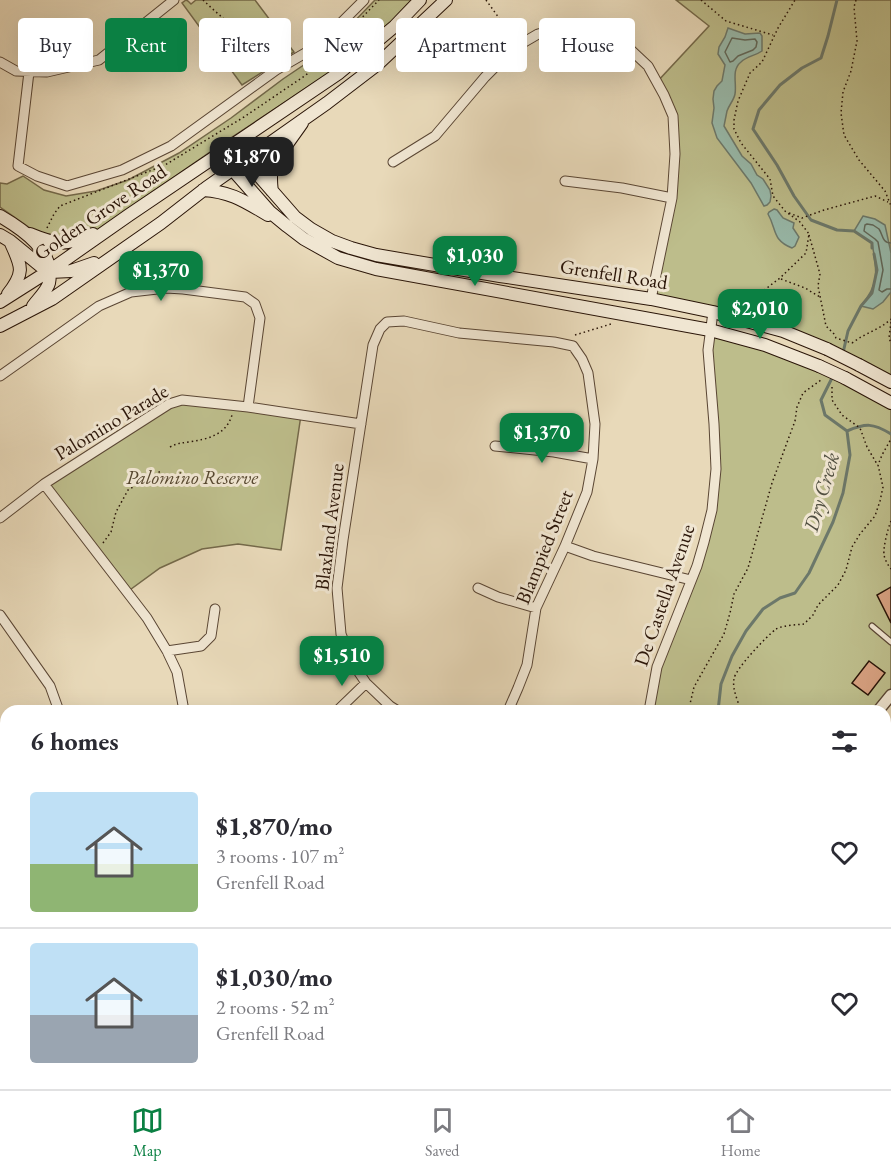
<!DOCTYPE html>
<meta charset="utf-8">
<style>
body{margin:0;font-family:"EB Garamond",serif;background:#f2f2f3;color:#2b2b33;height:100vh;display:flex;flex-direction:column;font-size:22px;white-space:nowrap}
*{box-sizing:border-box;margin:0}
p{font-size:20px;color:#7c7c81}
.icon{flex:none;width:33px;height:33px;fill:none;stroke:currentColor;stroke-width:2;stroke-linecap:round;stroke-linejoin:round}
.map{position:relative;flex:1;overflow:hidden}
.sheet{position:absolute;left:0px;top:705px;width:891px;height:384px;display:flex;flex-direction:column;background:#fff;border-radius:18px 18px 0 0;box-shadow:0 6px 24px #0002}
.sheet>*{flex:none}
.top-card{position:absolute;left:18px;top:18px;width:855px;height:54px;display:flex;gap:12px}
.price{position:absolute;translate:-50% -51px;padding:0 14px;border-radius:12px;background:#0b8043;color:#fff;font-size:20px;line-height:39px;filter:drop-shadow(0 2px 3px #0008)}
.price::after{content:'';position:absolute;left:50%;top:36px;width:18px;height:14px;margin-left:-9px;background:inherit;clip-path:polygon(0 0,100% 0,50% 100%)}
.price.current{background:#222;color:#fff}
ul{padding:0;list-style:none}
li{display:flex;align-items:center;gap:18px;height:150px;padding:0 30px}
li+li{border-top:2px solid #e1e1e2}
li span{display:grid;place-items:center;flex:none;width:168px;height:120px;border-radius:6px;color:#555}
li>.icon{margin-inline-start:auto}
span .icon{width:72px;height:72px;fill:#fffc;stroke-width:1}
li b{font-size:26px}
h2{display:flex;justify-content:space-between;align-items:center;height:72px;padding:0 30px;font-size:26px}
.pill{padding:0 21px;border-radius:6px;background:#fff;box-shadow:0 6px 24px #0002;font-size:21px;line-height:54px}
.pill.current{background:#0b8043;color:#fff}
.menu{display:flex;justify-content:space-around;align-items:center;height:84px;border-top:2px solid #e1e1e2;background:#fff;font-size:16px;color:#7c7c81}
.menu a{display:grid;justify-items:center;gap:3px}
.menu .current{color:#0b8043}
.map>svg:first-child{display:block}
.green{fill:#bdbd8b;stroke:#74694a;stroke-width:1.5}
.water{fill:#98baab;stroke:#6c786a;stroke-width:1.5}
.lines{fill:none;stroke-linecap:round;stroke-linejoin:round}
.shore{stroke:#61685a;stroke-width:1.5}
.stream{stroke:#6c786a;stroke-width:3}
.building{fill:#d7a181;stroke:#2a1508;stroke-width:1.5}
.service-casing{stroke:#5a4634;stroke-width:7}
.minor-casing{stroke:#5a4634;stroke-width:11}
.tertiary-casing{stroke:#5a4634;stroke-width:13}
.secondary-casing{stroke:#2a1508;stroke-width:14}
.path{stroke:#2a1508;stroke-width:1.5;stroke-dasharray:1.5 3;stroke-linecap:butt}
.service{stroke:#f0e6d2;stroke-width:4.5}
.minor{stroke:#f0e6d2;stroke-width:9}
.tertiary{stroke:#f0e6d2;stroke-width:10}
.secondary{stroke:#f0e6d2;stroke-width:12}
.secondary-bridge-casing{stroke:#2a1508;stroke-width:14;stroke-linecap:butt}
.secondary-bridge{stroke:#f0e6d2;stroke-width:12}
.labels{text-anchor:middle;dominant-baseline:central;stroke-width:6;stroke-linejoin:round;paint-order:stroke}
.street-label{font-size:20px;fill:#2a1508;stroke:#f0e6d2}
.park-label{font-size:20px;font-style:italic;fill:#56472f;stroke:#f0e6d2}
.water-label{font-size:21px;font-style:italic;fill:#504f41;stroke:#f0e6d2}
</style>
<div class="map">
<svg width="891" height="1089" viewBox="0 0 891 1089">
<rect width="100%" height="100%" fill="#e8d9b9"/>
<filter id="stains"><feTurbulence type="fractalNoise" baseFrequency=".00333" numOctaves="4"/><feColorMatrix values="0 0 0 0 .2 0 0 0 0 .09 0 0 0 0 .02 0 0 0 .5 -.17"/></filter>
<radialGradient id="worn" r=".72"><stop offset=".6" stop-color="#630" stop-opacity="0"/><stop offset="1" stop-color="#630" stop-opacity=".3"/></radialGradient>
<path class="green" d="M186,0L188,1L191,4L196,0H255L294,52L242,85L182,3Z
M375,0H413L391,22L337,68L223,143L96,231L80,239L43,237L0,207V183L7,184L23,176L44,190L66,196L96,191L128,180L179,153L231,118L283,79L320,54L347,29Z
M676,0H891V383L815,344L651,299L672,198L673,116L657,82L709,26Z
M710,330L743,338L891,403V695L878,711H649L652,688L706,537L716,469Z
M182,400L301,415L281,550L238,544L202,549L160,568L127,592L44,484Z
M885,901L891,903V1047H885Z
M77,1083H174L168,1089H81Z
M220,1083H454L449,1089H217Z
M541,1083H602L599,1089H544Z"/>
<path class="water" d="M728,28L745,34L760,33L762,36V51C755,56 747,56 741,62C731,70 737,83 735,94C734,100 729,105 727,111C726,116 725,121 724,126L742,156L751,164L757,175L763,179L770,190L771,196L770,202L767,205L764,206L751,183L717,138L712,123L714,108L713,99L714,91L717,86L722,81L725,65L718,54L719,47L725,37Z
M774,209L777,210L783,218L794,223L793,228L799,237L795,246L792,248C772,240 777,230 768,214L769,212Z
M863,216L875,219L885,225L891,253V292L883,302L873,309L861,306C880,283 877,271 872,243L854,231Z"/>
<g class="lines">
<path class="shore" d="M732,38L745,40L755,39L757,42L756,47L753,50L738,56L733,61L730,62L725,52Z
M891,243C882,243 883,235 879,229L873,225L867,224L865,225L864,231L875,239L878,242L883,270L879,290L882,292L887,289H891"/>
<path class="stream" d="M837,0L828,36L821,58L802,68L780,85L759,110L753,129L777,165L794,196L811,220L837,230L854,231L872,243V248
M843,353L848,331L861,306L872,293L877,270L874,254
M847,431C866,423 873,423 891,434
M718,711L721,684L732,656L746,631L763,609L780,598L795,593L809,573L833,522L843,493L850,455L847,431L825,415L821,400L833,376
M361,1089L362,1083"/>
</g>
<path class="building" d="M891,587V623L877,595Z
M869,661L885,673L868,695L852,683Z"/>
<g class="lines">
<defs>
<path id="service" d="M872,626L891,642"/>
<path id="minor" d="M0,62L16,71L47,72L99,60L174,0
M29,72L18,166L37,176L67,186L122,170L171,146L276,70L314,48L340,24L364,0
M393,162L435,136L485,77L514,48L538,34L560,28H586L612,36L632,51L648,66L664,95L673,116L675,154L672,198L651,299
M565,181L622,188L672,198
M0,376L99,306L131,292L166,288L183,289L245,297L255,304L260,318L248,407
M495,446L554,452L593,459
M44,484L147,618L167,651L177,672L184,711
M0,518L44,484L169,404L182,400L248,407L361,424
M565,546L593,556L691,580
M478,588L498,597L536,608
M0,615L50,686L59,711
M167,651L201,646L211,636L215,609
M337,711L366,683
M398,711L390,706L366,683L352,662L341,634L337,588L343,540L373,345L380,329L387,322L404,321L459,333L554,342L573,346L582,359L588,373L595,424L593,459L587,492L565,546L536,608L527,665L518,688L508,711
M649,711L657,667L697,566L704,542L712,510L716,469L714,424L708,350L713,312
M0,759L6,758
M0,880L6,879
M885,890L891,894
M640,1083L652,1089
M817,1083L821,1089"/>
<path id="tertiary" d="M878,711L891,695
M602,1089L605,1083"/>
<path id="secondary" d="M226,150L233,170L270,212L287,226L304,239L338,258L376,269L710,330L765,345L819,366
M226,150L246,161L295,217L311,229L332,241L351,248L376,255L500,276L651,299L713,312L783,331L827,349
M203,190C232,192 244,201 268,215
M272,191C271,186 271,181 271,176C274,159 292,138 302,123
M0,216C24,230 55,251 49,283C47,291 38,299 33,306
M30,234C56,245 66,246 93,234
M0,235L10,241L48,272
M50,272L71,271L94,263
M8,294C26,271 21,266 10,241
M0,302L52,269L129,215L339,73L395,26L420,0
M0,326L52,299L161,223L206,188L327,103L378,64L446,0
M859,365L891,382
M845,378L891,403"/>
</defs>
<use href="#service" class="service-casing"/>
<use href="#minor" class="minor-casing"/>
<use href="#tertiary" class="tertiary-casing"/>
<use href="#secondary" class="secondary-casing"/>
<path class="path" d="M203,0C226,22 253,44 284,53
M486,0L512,36
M701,0L726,21L773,35
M856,0L854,7L857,41L851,71L843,92L841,113L844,135L859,160L885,191L891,206
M789,213L802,218L824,210L875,196L888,202
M47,228L54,214L60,206L165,165L244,117L306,75L379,0
M809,235L820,274L818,286L826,326L834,334L836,338L852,343C865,333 879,330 891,319
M781,279L805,288L820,297
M748,311L750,304L759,294L780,278L806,253L809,234L800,222L785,211L773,196L770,179L741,143L734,129V120L738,101L750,73L762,62L778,28L795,0
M891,322L889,338L891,343
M575,335L611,324
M832,387V400L842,415L860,428L867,447L877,464
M170,447C177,443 182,443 189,442C208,439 226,435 232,415
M891,521C888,528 883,547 884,555C885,560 888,565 891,569
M103,543L111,532L116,512L128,490L161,471
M691,711L690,704L694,687L724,634L730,613L734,594L748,568L772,483L795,421L797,407L803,393L821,380
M741,711C738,701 732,689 734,679C735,669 767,636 776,629C784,625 795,625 804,624L813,615L818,605L838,585L846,570L852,547L860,534L875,516L880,501L883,487L878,465L882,455L891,439
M885,957L891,961
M338,1089L339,1083
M385,1089L394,1083"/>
<use href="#service" class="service"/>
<use href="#minor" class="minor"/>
<use href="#tertiary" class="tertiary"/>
<use href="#secondary" class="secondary"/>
<defs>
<path id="secondary-bridge" d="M827,349L859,365
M819,366L845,378"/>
</defs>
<use href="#secondary-bridge" class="secondary-bridge-casing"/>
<use href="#secondary-bridge" class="secondary-bridge"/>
</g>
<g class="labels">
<g class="street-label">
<text transform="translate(100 212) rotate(-34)">Golden Grove Road</text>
<text transform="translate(614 274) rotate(9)">Grenfell Road</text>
<text transform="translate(111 422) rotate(-31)">Palomino Parade</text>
<text transform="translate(329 527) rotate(-83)">Blaxland Avenue</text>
<text transform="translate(544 547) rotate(-68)">Blampied Street</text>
<text transform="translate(664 595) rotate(-71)">De Castella Avenue</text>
</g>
<g class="park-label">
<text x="192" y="477">Palomino Reserve</text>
</g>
<g class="water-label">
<text transform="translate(821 492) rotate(-74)">Dry Creek</text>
</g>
</g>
<rect width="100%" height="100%" filter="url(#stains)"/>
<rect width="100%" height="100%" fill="url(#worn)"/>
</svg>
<b class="price current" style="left:252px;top:188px">$1,870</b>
<b class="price" style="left:475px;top:287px">$1,030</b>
<b class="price" style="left:161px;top:302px">$1,370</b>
<b class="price" style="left:760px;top:340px">$2,010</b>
<b class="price" style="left:542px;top:464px">$1,370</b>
<b class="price" style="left:342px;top:687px">$1,510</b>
<div class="top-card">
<a class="pill">Buy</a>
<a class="pill current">Rent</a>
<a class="pill">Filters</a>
<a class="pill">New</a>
<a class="pill">Apartment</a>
<a class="pill">House</a>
</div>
<section class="sheet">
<h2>6 homes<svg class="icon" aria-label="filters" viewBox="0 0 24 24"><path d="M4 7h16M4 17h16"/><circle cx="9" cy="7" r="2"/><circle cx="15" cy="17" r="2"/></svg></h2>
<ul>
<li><span style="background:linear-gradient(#bfe0f5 60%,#8fb573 0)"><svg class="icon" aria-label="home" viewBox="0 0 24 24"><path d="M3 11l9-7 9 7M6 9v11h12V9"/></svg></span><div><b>$1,870/mo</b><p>3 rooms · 107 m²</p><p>Grenfell Road</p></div><svg class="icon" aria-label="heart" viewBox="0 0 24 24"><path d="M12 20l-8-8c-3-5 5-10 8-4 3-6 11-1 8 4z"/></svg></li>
<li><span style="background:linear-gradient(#bfe0f5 60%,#9aa5b1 0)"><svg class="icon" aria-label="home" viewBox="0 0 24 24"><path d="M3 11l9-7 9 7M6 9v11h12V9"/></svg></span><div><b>$1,030/mo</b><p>2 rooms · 52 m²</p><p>Grenfell Road</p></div><svg class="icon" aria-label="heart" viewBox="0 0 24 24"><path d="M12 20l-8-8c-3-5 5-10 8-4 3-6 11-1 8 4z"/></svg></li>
</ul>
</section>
</div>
<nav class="menu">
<a class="current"><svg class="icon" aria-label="map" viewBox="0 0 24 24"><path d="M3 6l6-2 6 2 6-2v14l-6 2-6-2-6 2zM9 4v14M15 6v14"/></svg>Map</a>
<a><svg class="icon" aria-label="saved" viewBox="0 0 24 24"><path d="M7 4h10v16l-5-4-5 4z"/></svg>Saved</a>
<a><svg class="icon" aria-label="home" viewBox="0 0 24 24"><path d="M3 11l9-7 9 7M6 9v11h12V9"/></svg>Home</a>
</nav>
